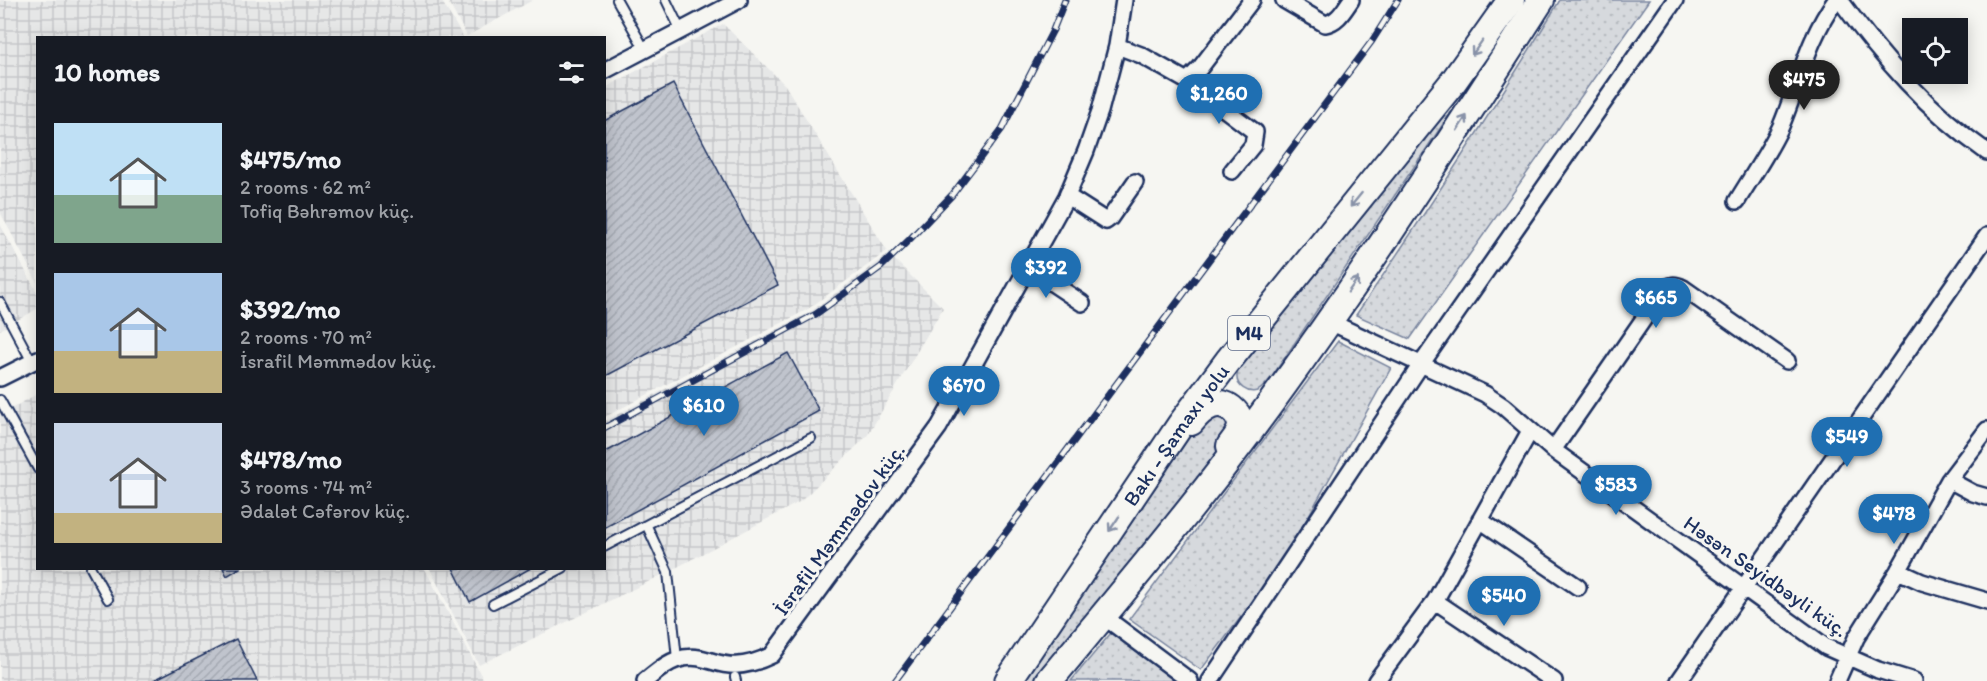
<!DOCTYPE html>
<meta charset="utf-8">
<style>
body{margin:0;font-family:Itim,sans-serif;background:#20242c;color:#f1f3f6;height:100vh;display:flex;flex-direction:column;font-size:22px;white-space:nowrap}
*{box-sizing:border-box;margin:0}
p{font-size:20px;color:#9ea1a6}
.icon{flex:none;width:33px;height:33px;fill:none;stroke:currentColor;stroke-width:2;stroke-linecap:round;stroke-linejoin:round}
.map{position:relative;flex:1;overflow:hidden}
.side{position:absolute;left:36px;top:36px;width:570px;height:534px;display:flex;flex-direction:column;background:#171b24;border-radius:0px;box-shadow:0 3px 15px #0003}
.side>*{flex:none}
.buttons{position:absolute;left:1902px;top:18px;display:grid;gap:12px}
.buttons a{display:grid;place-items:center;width:66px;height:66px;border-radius:0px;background:#171b24;box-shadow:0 3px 15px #0003;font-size:30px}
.price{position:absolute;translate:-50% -51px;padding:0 14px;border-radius:21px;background:#1f6fb2;color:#fff;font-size:20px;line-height:39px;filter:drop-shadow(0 2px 3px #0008)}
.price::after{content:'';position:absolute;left:50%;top:36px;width:18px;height:14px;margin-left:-9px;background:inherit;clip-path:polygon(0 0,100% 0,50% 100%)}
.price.on{background:#222;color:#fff}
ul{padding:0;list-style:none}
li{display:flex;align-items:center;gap:18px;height:150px;padding:0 18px}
li span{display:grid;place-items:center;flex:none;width:168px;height:120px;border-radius:0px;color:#555}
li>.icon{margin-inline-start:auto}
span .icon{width:72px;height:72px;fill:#fffc;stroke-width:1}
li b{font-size:26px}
h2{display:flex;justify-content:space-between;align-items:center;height:72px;padding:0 18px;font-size:26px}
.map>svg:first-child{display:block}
.industrial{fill:url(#industrial-grid)}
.grass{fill:url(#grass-dots);stroke:#78849e;stroke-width:1.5}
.building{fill:url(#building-hatch);stroke:#1b2f5e;stroke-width:1.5}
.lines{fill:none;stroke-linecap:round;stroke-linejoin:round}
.service-casing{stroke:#1b2f5e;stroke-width:12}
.minor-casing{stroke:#1b2f5e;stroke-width:20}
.trunk-casing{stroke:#1b2f5e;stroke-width:30}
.service{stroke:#f6f6f2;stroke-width:8}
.minor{stroke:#f6f6f2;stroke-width:15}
.trunk{stroke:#f6f6f2;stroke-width:26}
.rail-casing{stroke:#1b2f5e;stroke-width:7}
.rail{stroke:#f6f6f2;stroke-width:4.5;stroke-dasharray:14;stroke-linecap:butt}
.oneway{stroke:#8892a8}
.labels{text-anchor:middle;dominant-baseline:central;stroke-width:6;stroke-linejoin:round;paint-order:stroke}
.shield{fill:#f6f6f2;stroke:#5d6b8a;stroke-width:1.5}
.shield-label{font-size:20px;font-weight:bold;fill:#1b2f5e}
.street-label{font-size:21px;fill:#1b2f5e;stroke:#f6f6f2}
</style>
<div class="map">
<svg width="1987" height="681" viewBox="0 0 1987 681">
<defs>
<pattern id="industrial-grid" width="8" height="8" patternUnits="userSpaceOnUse" patternTransform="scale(1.5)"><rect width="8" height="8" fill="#e6e7e7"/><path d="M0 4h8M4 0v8" fill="none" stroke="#c5c6c9"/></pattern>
<pattern id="grass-dots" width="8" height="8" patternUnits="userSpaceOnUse" patternTransform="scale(1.5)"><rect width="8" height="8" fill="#d6d9dd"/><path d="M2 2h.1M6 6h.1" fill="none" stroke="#b7bbc0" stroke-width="1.8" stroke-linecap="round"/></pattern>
<pattern id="building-hatch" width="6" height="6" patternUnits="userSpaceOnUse" patternTransform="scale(1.5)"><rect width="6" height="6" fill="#c0c4cd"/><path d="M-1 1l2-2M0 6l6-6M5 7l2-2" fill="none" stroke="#a4a9b2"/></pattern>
</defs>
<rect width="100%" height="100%" fill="#f6f6f2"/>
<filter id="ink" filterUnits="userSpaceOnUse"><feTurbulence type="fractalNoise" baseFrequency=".0167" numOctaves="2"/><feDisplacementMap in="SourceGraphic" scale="12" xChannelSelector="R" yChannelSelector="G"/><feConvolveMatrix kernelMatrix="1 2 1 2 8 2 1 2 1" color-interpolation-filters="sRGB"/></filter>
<g filter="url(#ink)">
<path class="industrial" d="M0,0H441L463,37L38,38L37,282L0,212Z
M447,0H533L467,36Z
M723,24L785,85L887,251L808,309L605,417V88Z
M0,224L38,294L37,309L0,330Z
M889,254L943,308L867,436L801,501L668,572L479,665L430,569L604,568L605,421L810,312Z
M37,394L38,568L425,569L484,681H0V415Z"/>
<path class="grass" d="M1560,0H1649L1410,339L1356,315C1427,211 1495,107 1560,0Z
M1502,37L1271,378C1267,382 1263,389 1257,391C1248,394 1236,386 1237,376C1237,369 1242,364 1245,358Z
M1338,341L1391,368L1284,560L1201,670L1129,619Z
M1223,414L1231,430L1225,444L1033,681H1024L1200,421Z
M1111,633L1176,681H1071Z"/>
<path class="building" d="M673,84L778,285L604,377V121Z
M788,353L819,411L604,528V453Z
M223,568H240L227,576Z
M453,568H531L470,602Z
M236,639L257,681H152Z"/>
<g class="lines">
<defs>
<path id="service" d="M617,0L645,50
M666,0L681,31
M0,302L32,362
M0,400L38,469
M647,526L668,572L677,659
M604,547L811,438
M91,568L108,599
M493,604L563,568
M735,677L736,681"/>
<path id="minor" d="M1284,0L1325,24C1338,22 1344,10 1351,0
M1840,0C1882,58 1928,111 1987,152
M1117,46L1141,55L1187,81L1200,68L1252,0
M604,71L739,0
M1187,81L1255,132L1253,145L1232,171
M1067,196L1106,221L1110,218L1135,182
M1737,201C1752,176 1769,152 1781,126C1799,83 1808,38 1836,0
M1028,267L1082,303
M1328,321L1485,394L1503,406L1553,450L1826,647L1878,670L1914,681
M0,378L38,359
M1553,450L1663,291C1670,284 1675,284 1683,288L1787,361
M1949,480L1973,493L1987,497
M1480,520L1578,587
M1898,571L1922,582L1987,601
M1435,601L1554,681
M1103,616L1190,681
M645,681C654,674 664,664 676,660C712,648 718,681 772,655L939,427L1067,196L1086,151L1100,111L1117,46L1124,0
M1210,681L1422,363L1675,0
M1376,681L1435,601L1530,431
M1679,681L1987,236
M1837,681L1856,638L1898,571L1949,480L1987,430"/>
<g id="trunk">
<path d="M1191,422C1202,408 1219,395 1235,412C1238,415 1240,420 1241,425C1241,433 1234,440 1230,446"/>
<path id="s1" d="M1008,681L1181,424L1228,361L1453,82L1511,0"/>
<path d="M1049,681C1111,606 1174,532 1232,455C1343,309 1442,154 1541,0"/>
</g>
</defs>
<use href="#service" class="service-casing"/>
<use href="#minor" class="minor-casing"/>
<use href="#trunk" class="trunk-casing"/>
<use href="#service" class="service"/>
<use href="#minor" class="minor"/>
<use href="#trunk" class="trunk"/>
<defs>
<path id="rail" d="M604,428L816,314L881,267L910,239L952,195L1002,129L1053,30L1065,0
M895,681L1372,41L1398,0"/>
</defs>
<use href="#rail" class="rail-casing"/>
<use href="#rail" class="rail"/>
</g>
<defs><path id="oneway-shaft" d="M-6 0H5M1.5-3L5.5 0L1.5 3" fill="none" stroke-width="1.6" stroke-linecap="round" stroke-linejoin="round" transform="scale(1.5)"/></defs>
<g class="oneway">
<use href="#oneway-shaft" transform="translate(1477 48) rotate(125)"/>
<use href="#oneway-shaft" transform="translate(1462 123) rotate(-57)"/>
<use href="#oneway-shaft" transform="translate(1356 200) rotate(129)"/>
<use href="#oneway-shaft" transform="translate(1353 285) rotate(-55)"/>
<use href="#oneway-shaft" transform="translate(1114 524) rotate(124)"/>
</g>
</g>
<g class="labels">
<rect class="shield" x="1228" y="316" width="42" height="34" rx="4.5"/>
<g class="shield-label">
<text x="1249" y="333">M4</text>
</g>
<g class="street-label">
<text stroke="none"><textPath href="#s1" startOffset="298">Bakı - Şamaxı yolu</textPath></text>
<text transform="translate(839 529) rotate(-54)">İsrafil Məmmədov küç.</text>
<text transform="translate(1766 576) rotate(35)">Həsən Seyidbəyli küç.</text>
</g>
</g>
</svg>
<div class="buttons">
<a><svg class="icon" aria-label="locate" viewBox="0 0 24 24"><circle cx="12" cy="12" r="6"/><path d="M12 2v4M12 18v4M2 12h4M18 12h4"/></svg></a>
</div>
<b class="price on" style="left:1804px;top:111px">$475</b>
<b class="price" style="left:1219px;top:125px">$1,260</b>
<b class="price" style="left:1046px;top:299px">$392</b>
<b class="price" style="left:1656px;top:329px">$665</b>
<b class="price" style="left:964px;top:417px">$670</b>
<b class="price" style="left:704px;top:437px">$610</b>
<b class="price" style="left:1847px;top:468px">$549</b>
<b class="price" style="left:1616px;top:516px">$583</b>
<b class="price" style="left:1894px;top:545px">$478</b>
<b class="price" style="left:1504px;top:627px">$540</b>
<section class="side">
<h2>10 homes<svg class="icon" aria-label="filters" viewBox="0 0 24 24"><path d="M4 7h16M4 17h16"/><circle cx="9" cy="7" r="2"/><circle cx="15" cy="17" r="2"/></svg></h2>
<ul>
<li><span style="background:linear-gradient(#bfe0f5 60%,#7fa58c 0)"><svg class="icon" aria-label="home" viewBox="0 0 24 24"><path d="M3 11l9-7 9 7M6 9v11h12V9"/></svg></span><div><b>$475/mo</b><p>2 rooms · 62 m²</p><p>Tofiq Bəhrəmov küç.</p></div></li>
<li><span style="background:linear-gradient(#a9c7e8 65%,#c2b280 0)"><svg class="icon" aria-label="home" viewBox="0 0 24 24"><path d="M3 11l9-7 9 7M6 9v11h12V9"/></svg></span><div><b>$392/mo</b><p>2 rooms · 70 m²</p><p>İsrafil Məmmədov küç.</p></div></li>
<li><span style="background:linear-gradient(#c9d6e8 75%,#c2b280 0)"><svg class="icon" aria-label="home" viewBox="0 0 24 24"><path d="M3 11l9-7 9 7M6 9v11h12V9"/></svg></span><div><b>$478/mo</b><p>3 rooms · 74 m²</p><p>Ədalət Cəfərov küç.</p></div></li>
</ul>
</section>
</div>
